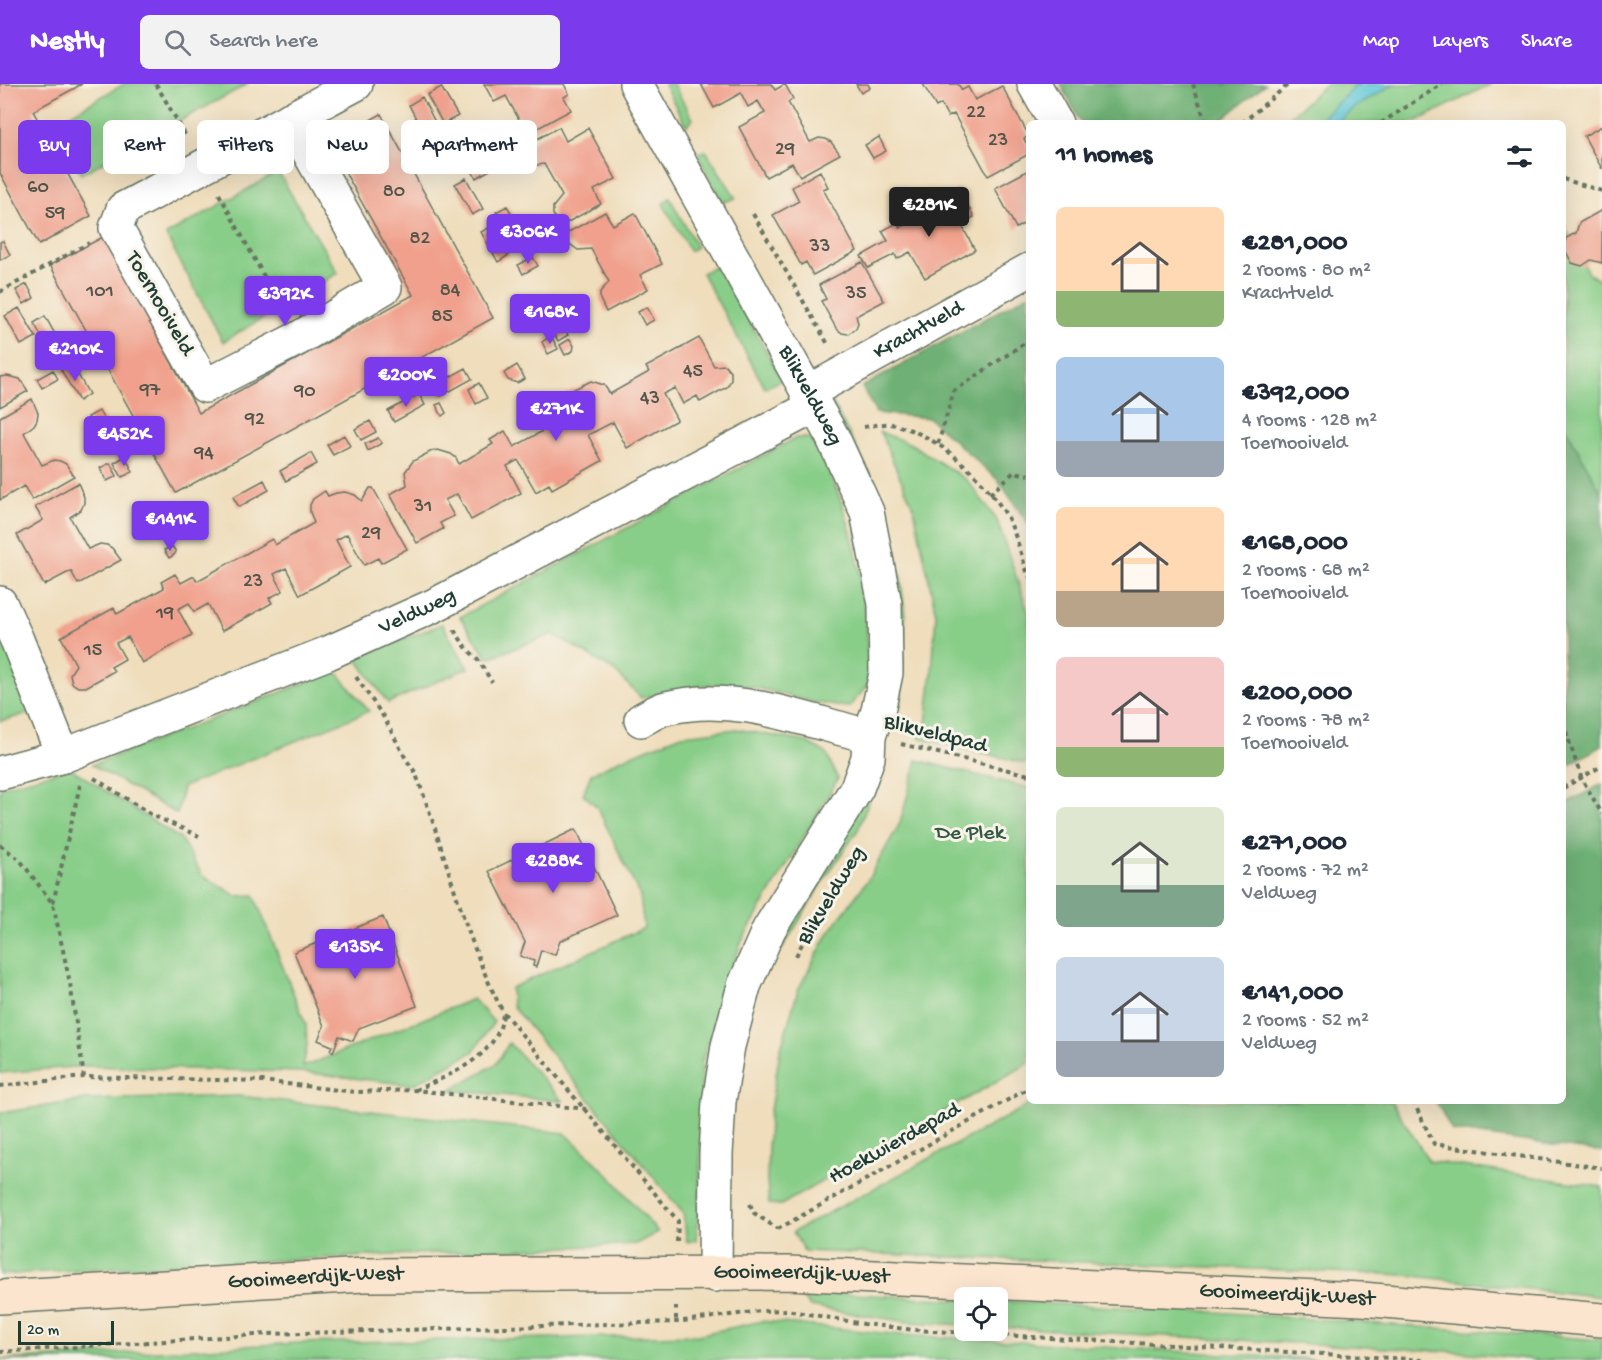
<!DOCTYPE html>
<meta charset="utf-8">
<style>
body{margin:0;font-family:"Gochi Hand",sans-serif;background:#f2f2f3;color:#1f2937;height:100vh;display:flex;flex-direction:column;font-size:22px;white-space:nowrap}
*{box-sizing:border-box;margin:0}
p{font-size:20px;color:#747a83}
.icon{flex:none;width:33px;height:33px;fill:none;stroke:currentColor;stroke-width:2;stroke-linecap:round;stroke-linejoin:round}
.map{position:relative;flex:1;overflow:hidden}
.drawer{position:absolute;left:1026px;top:36px;width:540px;height:984px;display:flex;flex-direction:column;background:#fff;border-radius:9px;box-shadow:0 6px 24px #0002}
.drawer>*{flex:none}
.guide{position:absolute;left:18px;top:36px;width:570px;height:54px;display:flex;gap:12px}
.fabs{position:absolute;left:954px;top:1203px;display:grid;gap:12px}
.fabs a{display:grid;place-items:center;width:54px;height:54px;border-radius:9px;background:#fff;box-shadow:0 6px 24px #0002;font-size:30px}
.scale{position:absolute;left:18px;bottom:15px;width:96px;box-sizing:border-box;padding-left:6px;border:3px solid #1f3d34;border-top:0;font-size:16px;line-height:21px;white-space:nowrap;color:#1f3d34;-webkit-text-stroke:4px #f7f3e8;paint-order:stroke}
.price{position:absolute;translate:-50% -51px;padding:0 14px;border-radius:6px;background:#7c3aed;color:#fff;font-size:20px;line-height:39px;filter:drop-shadow(0 2px 3px #0008)}
.price::after{content:'';position:absolute;left:50%;top:36px;width:18px;height:14px;margin-left:-9px;background:inherit;clip-path:polygon(0 0,100% 0,50% 100%)}
.price.selected{background:#222;color:#fff}
ul{padding:0;list-style:none}
li{display:flex;align-items:center;gap:18px;height:150px;padding:0 30px}
li span{display:grid;place-items:center;flex:none;width:168px;height:120px;border-radius:9px;color:#555}
li>.icon{margin-inline-start:auto}
span .icon{width:72px;height:72px;fill:#fffc;stroke-width:1}
li b{font-size:26px}
h2{display:flex;justify-content:space-between;align-items:center;height:72px;padding:0 30px;font-size:26px}
.chip{padding:0 21px;border-radius:9px;background:#fff;box-shadow:0 6px 24px #0002;font-size:21px;line-height:54px}
.chip.selected{background:#7c3aed;color:#fff}
header{display:flex;align-items:center;gap:36px;box-sizing:border-box;height:84px;padding:0 30px;background:#7c3aed;color:#fff}
header strong{font-size:28px}
nav{display:flex;gap:33px;margin-inline-start:auto;font-size:21px}
.search{width:420px;height:54px;background:#f2f2f3;display:flex;align-items:center;gap:15px;box-sizing:border-box;padding:0 21px;border-radius:9px;color:#747a83;font-size:22px}
.map>svg:first-child{display:block}
.green{fill:#88cd88;stroke:#54855e;stroke-width:1.5}
.forest{fill:#6eb074;stroke:#467654;stroke-width:1.5}
.water{fill:#5dc7d8;stroke:#3e8286;stroke-width:1.5}
.building{fill:#f0a08c}
.lines{fill:none;stroke-linecap:round;stroke-linejoin:round}
.street-casing{stroke:#687563;stroke-width:36}
.secondary-casing{stroke:#687563;stroke-width:36}
.path{stroke:#687563;stroke-width:4;stroke-dasharray:4.5 4.5;stroke-linecap:butt}
.street{stroke:#fff;stroke-width:33}
.secondary{stroke:#fbe5cf;stroke-width:33}
.labels{text-anchor:middle;dominant-baseline:central;stroke-width:6;stroke-linejoin:round;paint-order:stroke}
.number-label{font-size:20px;fill:#53564a}
.street-label{font-size:22px;fill:#1f3d34;stroke:#f7f3e8}
.park-label{font-size:22px;fill:#345a45;stroke:#f7f3e8}
</style>
<header>
<strong>Nestly</strong>
<div class="search"><svg class="icon" aria-label="search" viewBox="0 0 24 24"><circle cx="10" cy="10" r="6"/><path d="M15 15l6 6"/></svg>Search here</div>
<nav><a>Map</a><a>Layers</a><a>Share</a></nav>
</header>
<div class="map">
<svg width="1602" height="1276" viewBox="0 0 1602 1276">
<rect width="100%" height="100%" fill="#f7f3e8"/>
<filter id="ink" filterUnits="userSpaceOnUse"><feTurbulence type="fractalNoise" baseFrequency=".0167" numOctaves="2"/><feDisplacementMap in="SourceGraphic" scale="12" xChannelSelector="R" yChannelSelector="G"/><feConvolveMatrix kernelMatrix="1 2 1 2 8 2 1 2 1" color-interpolation-filters="sRGB"/></filter>
<filter id="wash" filterUnits="userSpaceOnUse"><feTurbulence type="fractalNoise" baseFrequency=".008" numOctaves="4" result="noise"/><feDisplacementMap in="SourceGraphic" scale="24" xChannelSelector="R" yChannelSelector="G"/><feGaussianBlur stdDeviation="1.35" result="paint"/><feColorMatrix in="noise" values="0 0 0 0 0 0 0 0 0 0 0 0 0 0 0 0 0 1.4 0 .05"/><feComposite in="paint" operator="in"/></filter>
<g filter="url(#wash)">
<rect width="100%" height="100%" fill="#efddbb"/>
<path class="green" d="M124,0H248L81,90L55,39Z
M664,0H673L693,35L686,42Z
M1326,0H1358L1316,39H1283Z
M1394,0H1491L1413,39H1336L1351,26Z
M706,67L736,114L723,118L696,69Z
M278,88L338,189L223,258L166,151Z
M670,114L697,163L690,167L663,120Z
M1563,139L1588,189L1602,198V410L1563,339Z
M718,181L782,296L765,304L702,189Z
M831,315L877,404L893,451L901,495L905,533L901,618L892,645L885,646L893,623L831,325Z
M880,348L911,360L967,396L997,436L1029,530V680L919,654L926,640L932,589L936,530L914,425Z
M796,354H810C843,406 860,470 866,532C868,554 867,578 868,601L849,623C812,621 781,608 746,602C710,596 676,607 641,614L615,587L553,550L488,574L460,533Z
M442,540L468,584L388,619L356,574Z
M0,548L33,620L28,630L0,637Z
M336,587L369,627L183,703L177,730L92,681Z
M737,645L807,658L826,669L838,695L741,858L702,977L700,1110L696,1156L687,1158L683,1129L512,922L511,904L644,844L640,812L597,723L583,710L591,690L621,675L682,651Z
M917,676L1029,704V979L781,1121L769,1120L767,1096L769,1032L780,967L798,906L828,850L867,797L900,739Z
M70,684L181,755L202,791L237,812L254,811L306,941L307,963L303,983L473,915L494,938L473,968L412,1001L301,988L86,982L0,989V703Z
M862,711L869,716L858,746L829,788L781,866L778,859Z
M509,959L563,1017L450,1006L496,980Z
M239,1012L565,1049L608,1090L658,1148L636,1160L105,1184L0,1191V1029L86,1016Z
M1036,1017H1391L1429,1077L1602,1103V1213L1405,1191L804,1167L793,1148Z
M797,1207L964,1216V1241L908,1238L810,1223Z
M998,1217L1215,1228L1602,1256V1276H1536L1460,1268L998,1243Z
M762,1237L903,1251L1329,1276H0L297,1259L698,1251Z"/>
<path class="forest" d="M1061,0H1265L1218,39H1081Z
M1029,210V441L999,397L929,334L876,329L862,303Z
M1563,339L1602,410V662L1563,684Z
M1602,700V1068L1452,1047L1436,1017H1563V721Z"/>
<path class="water" d="M1358,0H1394L1351,26L1336,39H1316Z"/>
<g id="blocks">
<path class="building" d="M0,0H82L33,27L91,132L39,161L0,89Z
M484,0H564L569,10L564,13L571,26L527,50L506,12L494,18Z
M701,0H771L775,6L785,0L793,15L788,18L810,58L819,54L826,55L831,58L840,70L800,92L792,79L766,93L739,43L765,29L758,17L748,23L741,9L714,24Z
M856,0H868L870,4L861,9Z
M923,0H958L962,6L968,3L975,16L1002,2L1029,52L1024,55L1029,64V70L988,92L954,30L948,33L941,20L936,23Z
M441,3L458,32L443,40L427,11Z
M422,13L435,38L422,46L409,21Z
M381,30L493,234L176,409L50,181L103,153L199,329L413,211L329,59Z
M1602,42V85L1584,52Z
M559,43L566,57L588,44L616,95L594,106L601,120L559,143L553,130V123L562,112L544,80L531,82L525,78L517,66Z
M440,46L457,77L446,83L429,52Z
M879,53L886,67L873,74L865,61Z
M502,55L507,63L493,70L489,62Z
M486,77L490,86L476,94L471,85Z
M1029,86V137L1016,144L995,104Z
M820,87L828,103L823,105L857,167L813,191L806,178L801,181L773,131L799,117L792,103Z
M466,94L483,125L472,131L455,100Z
M959,105L974,133L961,140L975,166L925,194L910,168L897,175L895,170L868,184L861,172L888,157L882,147L897,139L900,144L947,119L944,113Z
M507,122L512,130L510,135L502,139L496,128Z
M1602,126V179L1591,176L1582,182L1572,179L1564,164L1566,154L1576,149L1579,139Z
M605,128L613,141L635,129L662,180L640,191L648,205L606,228L600,215V208L609,198L591,165L578,166L567,158L563,151Z
M492,142L509,171L498,178L481,148Z
M3,157L10,171L0,176V158Z
M533,173L538,182L523,190L518,181Z
M862,178L884,217L856,232L858,239L856,244L848,250L842,249L836,244L821,217L826,215L819,201Z
M27,200L34,214L24,220L16,206Z
M647,223L654,236L645,241L638,228Z
M19,224L36,253L21,261L5,232Z
M45,232L62,263L51,269L34,239Z
M562,240L568,251L558,257L552,245Z
M551,252L558,265L548,270L542,258Z
M699,254L714,282L725,281L731,288V296L727,303L700,318L697,312L683,320L675,304L663,310L677,336L627,364L613,338L588,351L602,377L552,405L549,400L536,408L518,376L507,382L521,409L471,436L457,410L445,416L454,432L440,439L443,445L417,459L390,410L407,401L405,388L413,377L432,367L438,366L451,370L456,374L459,380L493,360L490,356L505,347L514,363L566,334L562,324V318L565,311L570,307L591,297L604,301L610,310L649,288L646,283Z
M570,255L574,262L573,267L565,271L560,261Z
M72,280L89,310L79,317L61,286Z
M517,281L525,295L517,299L508,296L504,289Z
M466,284L472,295L441,312L435,301Z
M53,286L58,295L42,304L37,295Z
M7,292L20,295L28,307L0,323V293Z
M479,299L487,314L476,320L469,305Z
M419,310L425,321L394,338L388,327Z
M32,315L38,329L37,336L34,341L24,349L42,381L54,376L60,377L66,380L74,392L32,416L24,402L0,416V333Z
M441,319L446,329L442,332L436,321Z
M99,327L116,357L106,364L88,333Z
M370,337L376,348L361,356L355,345Z
M344,351L350,362L333,371L327,361Z
M378,354L382,359L368,367L365,360Z
M311,369L317,380L286,397L280,387Z
M125,372L133,388L122,393L114,379Z
M110,379L117,392L107,397L100,384Z
M264,396L269,406L239,423L233,413Z
M78,399L84,413V419L81,426L70,433L88,465L100,460L107,461L112,464L121,476L78,500L71,487L44,501L17,451L43,436L35,423Z
M370,404H373L407,465L381,479L378,474L364,481L347,450L336,456L350,483L300,511L286,484L274,490L283,507L269,514L272,519L222,547L208,520L194,528L189,519L178,525L192,551L142,579L128,553L116,559L125,575L111,583L114,587L86,603H78L72,599L70,590L76,581L61,553L114,524L117,530L164,504L161,498L175,490L181,499L194,492L197,497L272,455L275,461L298,448L314,439L310,428V421L313,415L325,407L328,412L336,409L345,408L355,411L362,417Z
M172,462L176,468L174,471L169,474L164,466Z
M576,745L617,831L560,857L555,871L541,866L536,883L533,882L534,877L520,872L525,858L489,787Z
M383,833L417,922L359,944L353,957L339,952L333,968L330,966L332,962L318,956L324,942L294,868Z"/>
</g>
</g>
<g filter="url(#ink)">
<use href="#blocks" fill-opacity="0" stroke="#687563" stroke-width="1.5"/>
<g class="lines">
<defs>
<g id="street">
<path id="s1" d="M636,0L832,352L867,428L885,520L886,589L878,627L869,652L868,674L857,704L769,845L744,902L728,962L719,1018L716,1070L715,1191"/>
<path d="M1034,0L1056,39"/>
<path d="M290,35L385,203L299,254L205,302L116,144L123,125C201,84 279,41 356,0"/>
<path id="s2" d="M807,309L1029,186"/>
<path d="M0,519L17,556L63,672"/>
<path d="M641,636C649,632 657,626 666,624C734,607 803,636 869,652"/>
<path id="s3" d="M0,689L63,672L328,569L435,521L815,322"/>
</g>
<g id="secondary">
<path id="s4" d="M0,1213L364,1191L787,1189L1362,1215L1602,1236"/>
</g>
</defs>
<use href="#street" class="street-casing"/>
<use href="#secondary" class="secondary-casing"/>
<path class="path" d="M156,0L187,54
M1193,0L1206,39
M1242,39L1289,0
M1381,39L1442,0
M1563,95L1602,107
M219,110L283,227
M753,130L829,262
M0,208L89,159
M864,343C872,342 883,339 891,340C936,349 981,391 1005,429C1015,445 1022,475 1029,493
M938,360L954,307L1029,256
M990,410L1014,388L1029,391
M454,546L468,566L477,574L492,598
M356,593L383,632L406,675L415,688C446,767 463,852 503,928L678,1137L677,1158
M1563,639L1581,693L1602,730
M901,660L1029,691
M94,694L152,731L199,752
M1563,704L1602,682
M0,761L20,776L53,820L70,899L84,993L262,997L355,1008L414,1006L586,1025
M848,785L860,766
M53,819L80,701
M796,872L805,854
M0,1002L84,993
M415,1006C449,992 500,972 503,929
M1413,1017L1434,1060L1602,1084
M750,1120L754,1129L778,1145
M778,1145L1029,1004
M676,1222V1238
M0,1268L269,1250L676,1238L761,1227L786,1226L864,1240L915,1246L1424,1276"/>
<use href="#street" class="street"/>
<use href="#secondary" class="secondary"/>
</g>
</g>
<g class="labels">
<g class="number-label">
<text x="976" y="29">22</text>
<text x="998" y="57">23</text>
<text x="785" y="66">29</text>
<text x="38" y="104">60</text>
<text x="394" y="108">80</text>
<text x="55" y="130">59</text>
<text x="420" y="155">82</text>
<text x="820" y="163">33</text>
<text x="450" y="207">84</text>
<text x="100" y="208">101</text>
<text x="856" y="210">35</text>
<text x="442" y="233">85</text>
<text x="693" y="288">45</text>
<text x="150" y="307">97</text>
<text x="305" y="308">90</text>
<text x="650" y="315">43</text>
<text x="255" y="336">92</text>
<text x="204" y="370">94</text>
<text x="423" y="423">31</text>
<text x="371" y="450">29</text>
<text x="253" y="498">23</text>
<text x="165" y="530">19</text>
<text x="93" y="567">15</text>
</g>
<g class="street-label">
<text transform="translate(159 220) rotate(60)">Toernooiveld</text>
<text stroke="none"><textPath href="#s2" startOffset="128">Krachtveld</textPath></text>
<text stroke="none"><textPath href="#s1" startOffset="357">Blikveldweg</textPath></text>
<text stroke="none"><textPath href="#s3" startOffset="448">Veldweg</textPath></text>
<text transform="translate(935 651) rotate(14)">Blikveldpad</text>
<text transform="translate(832 812) rotate(-59)">Blikveldweg</text>
<text transform="translate(895 1060) rotate(-29)">Hoekwierdepad</text>
<text stroke="none"><textPath href="#s4" startOffset="802">Gooimeerdijk-West</textPath></text>
<text stroke="none"><textPath href="#s4" startOffset="316">Gooimeerdijk-West</textPath></text>
<text stroke="none"><textPath href="#s4" startOffset="1288">Gooimeerdijk-West</textPath></text>
</g>
<g class="park-label">
<text x="970" y="750">De Plek</text>
</g>
</g>
</svg>
<div class="fabs">
<a><svg class="icon" aria-label="locate" viewBox="0 0 24 24"><circle cx="12" cy="12" r="6"/><path d="M12 2v4M12 18v4M2 12h4M18 12h4"/></svg></a>
</div>
<div class="scale">20 m</div>
<b class="price selected" style="left:929px;top:154px">€281K</b>
<b class="price" style="left:528px;top:181px">€306K</b>
<b class="price" style="left:285px;top:243px">€392K</b>
<b class="price" style="left:550px;top:261px">€168K</b>
<b class="price" style="left:75px;top:298px">€210K</b>
<b class="price" style="left:406px;top:324px">€200K</b>
<b class="price" style="left:556px;top:358px">€271K</b>
<b class="price" style="left:124px;top:383px">€452K</b>
<b class="price" style="left:170px;top:468px">€141K</b>
<b class="price" style="left:553px;top:810px">€288K</b>
<b class="price" style="left:355px;top:896px">€135K</b>
<div class="guide">
<a class="chip selected">Buy</a>
<a class="chip">Rent</a>
<a class="chip">Filters</a>
<a class="chip">New</a>
<a class="chip">Apartment</a>
</div>
<section class="drawer">
<h2>11 homes<svg class="icon" aria-label="filters" viewBox="0 0 24 24"><path d="M4 7h16M4 17h16"/><circle cx="9" cy="7" r="2"/><circle cx="15" cy="17" r="2"/></svg></h2>
<ul>
<li><span style="background:linear-gradient(#ffd9b3 70%,#8fb573 0)"><svg class="icon" aria-label="home" viewBox="0 0 24 24"><path d="M3 11l9-7 9 7M6 9v11h12V9"/></svg></span><div><b>€281,000</b><p>2 rooms · 80 m²</p><p>Krachtveld</p></div></li>
<li><span style="background:linear-gradient(#a9c7e8 70%,#9aa5b1 0)"><svg class="icon" aria-label="home" viewBox="0 0 24 24"><path d="M3 11l9-7 9 7M6 9v11h12V9"/></svg></span><div><b>€392,000</b><p>4 rooms · 128 m²</p><p>Toernooiveld</p></div></li>
<li><span style="background:linear-gradient(#ffd9b3 70%,#b9a48a 0)"><svg class="icon" aria-label="home" viewBox="0 0 24 24"><path d="M3 11l9-7 9 7M6 9v11h12V9"/></svg></span><div><b>€168,000</b><p>2 rooms · 68 m²</p><p>Toernooiveld</p></div></li>
<li><span style="background:linear-gradient(#f6c9c9 75%,#8fb573 0)"><svg class="icon" aria-label="home" viewBox="0 0 24 24"><path d="M3 11l9-7 9 7M6 9v11h12V9"/></svg></span><div><b>€200,000</b><p>2 rooms · 78 m²</p><p>Toernooiveld</p></div></li>
<li><span style="background:linear-gradient(#dfe7d0 65%,#7fa58c 0)"><svg class="icon" aria-label="home" viewBox="0 0 24 24"><path d="M3 11l9-7 9 7M6 9v11h12V9"/></svg></span><div><b>€271,000</b><p>2 rooms · 72 m²</p><p>Veldweg</p></div></li>
<li><span style="background:linear-gradient(#c9d6e8 70%,#9aa5b1 0)"><svg class="icon" aria-label="home" viewBox="0 0 24 24"><path d="M3 11l9-7 9 7M6 9v11h12V9"/></svg></span><div><b>€141,000</b><p>2 rooms · 52 m²</p><p>Veldweg</p></div></li>
</ul>
</section>
</div>
